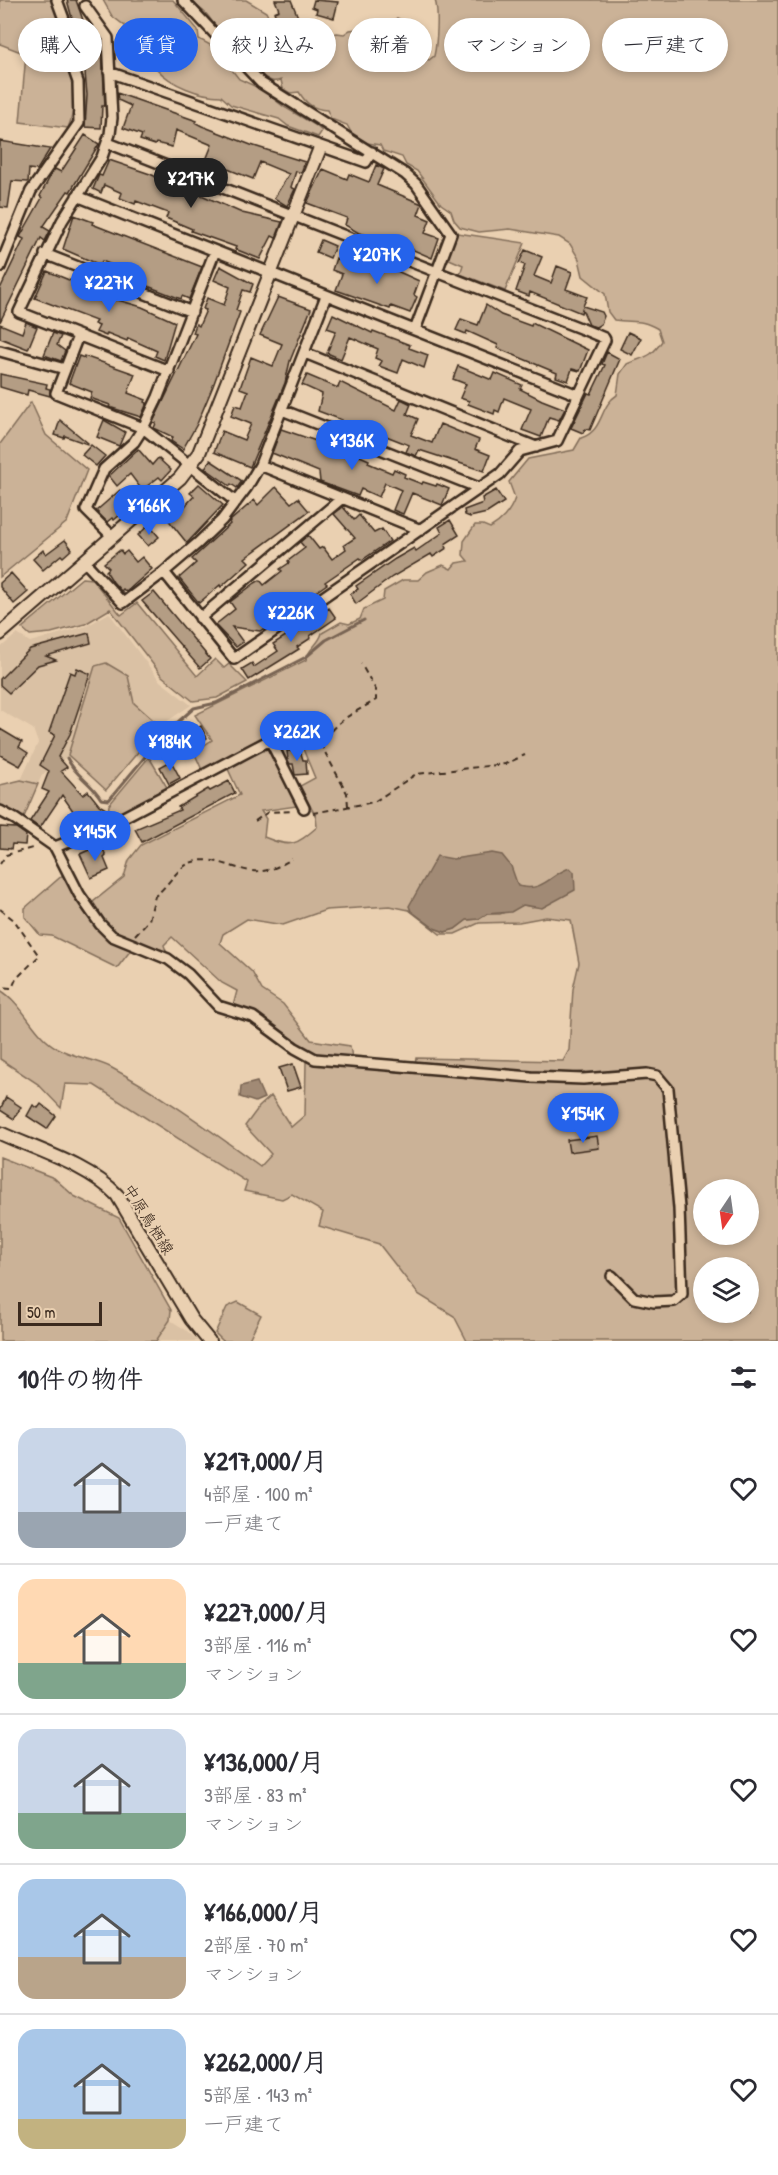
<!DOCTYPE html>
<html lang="ja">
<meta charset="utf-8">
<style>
body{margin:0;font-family:"Patrick Hand","Klee One",sans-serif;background:#f7f7f7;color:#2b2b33;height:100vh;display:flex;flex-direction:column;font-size:22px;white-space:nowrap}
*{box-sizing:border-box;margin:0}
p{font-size:20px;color:#7c7c81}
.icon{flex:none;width:33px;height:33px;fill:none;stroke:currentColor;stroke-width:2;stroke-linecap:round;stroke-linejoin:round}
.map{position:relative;height:1341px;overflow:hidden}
.drawer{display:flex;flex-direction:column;background:#fff;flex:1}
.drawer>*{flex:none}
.top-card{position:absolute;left:18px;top:18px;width:742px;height:54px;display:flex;gap:12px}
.needle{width:39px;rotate:193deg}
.fabs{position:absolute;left:693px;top:1179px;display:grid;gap:12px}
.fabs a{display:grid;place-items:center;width:66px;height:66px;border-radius:50%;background:#fff;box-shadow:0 3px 9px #0003;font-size:30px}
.scale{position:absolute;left:18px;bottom:15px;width:84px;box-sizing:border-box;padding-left:6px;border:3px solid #3b2a1e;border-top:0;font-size:16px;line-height:21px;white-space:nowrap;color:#3b2a1e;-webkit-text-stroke:4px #ead0b1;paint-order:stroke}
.price{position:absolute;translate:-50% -51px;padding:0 14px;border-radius:21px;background:#2563eb;color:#fff;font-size:20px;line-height:39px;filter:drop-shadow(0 2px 3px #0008)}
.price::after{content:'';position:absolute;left:50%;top:36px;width:18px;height:14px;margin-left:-9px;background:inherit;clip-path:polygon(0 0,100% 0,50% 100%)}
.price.selected{background:#222;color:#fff}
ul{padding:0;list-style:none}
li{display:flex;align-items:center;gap:18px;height:150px;padding:0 18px}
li+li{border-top:2px solid #e1e1e2}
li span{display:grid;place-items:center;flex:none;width:168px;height:120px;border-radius:18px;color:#555}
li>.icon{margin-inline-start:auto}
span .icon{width:72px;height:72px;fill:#fffc;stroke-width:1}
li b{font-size:26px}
h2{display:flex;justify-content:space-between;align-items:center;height:72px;padding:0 18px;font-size:26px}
.chip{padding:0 21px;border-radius:27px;background:#fff;box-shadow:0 3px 9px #0003;font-size:21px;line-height:54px}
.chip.selected{background:#2563eb;color:#fff}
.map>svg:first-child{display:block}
.built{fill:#dac1a4}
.green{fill:#cbb297;stroke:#836e5a;stroke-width:1.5;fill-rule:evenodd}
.water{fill:#a18a74;stroke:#786452;stroke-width:1.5}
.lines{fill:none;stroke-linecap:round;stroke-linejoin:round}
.stream{stroke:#786452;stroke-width:3}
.building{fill:#b49d84;stroke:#3b2a1e;stroke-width:1.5}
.street-casing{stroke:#3b2a1e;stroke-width:14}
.secondary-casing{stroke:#3b2a1e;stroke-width:16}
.path{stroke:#3b2a1e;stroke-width:2;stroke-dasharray:6 4.5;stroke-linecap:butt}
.street{stroke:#ead0b1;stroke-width:9}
.secondary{stroke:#ead0b1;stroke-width:12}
.labels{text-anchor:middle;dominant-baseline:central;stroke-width:4.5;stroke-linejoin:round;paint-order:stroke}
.street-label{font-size:16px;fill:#3b2a1e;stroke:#ead0b1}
</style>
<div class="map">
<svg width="778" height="1341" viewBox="0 0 778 1341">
<rect width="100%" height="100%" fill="#ead0b1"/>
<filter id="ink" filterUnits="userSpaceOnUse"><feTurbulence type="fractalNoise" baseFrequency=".0167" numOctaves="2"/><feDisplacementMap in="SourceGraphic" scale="12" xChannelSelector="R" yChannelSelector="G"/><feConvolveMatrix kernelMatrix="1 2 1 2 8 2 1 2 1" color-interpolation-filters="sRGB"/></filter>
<g filter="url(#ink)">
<path class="built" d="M109,613L160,681L191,705L160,726L106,790L68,756L42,775L38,784L21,780L38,743L33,729L0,710V648L17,634L30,642L87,626Z
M170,1320L186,1330L198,1341H156Z"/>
<path class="green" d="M0,0H52C63,40 85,88 68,128L20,122L26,54L0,44Z
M103,0H173L198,30L199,39L214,47L239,79L261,89L284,107L315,125L322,131L318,137L288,126L279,119L231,105L221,96C200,96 171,85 157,69L156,56L147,52L143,43L128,38L125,26L112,16Z
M191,0H246L266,12L275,30L303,36L309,41L319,39L321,36L337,33L344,34L350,30L363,28L377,39H387L394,33L392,22L397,18L403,21L407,29L406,36C417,41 420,46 421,58L429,60L434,56C437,43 439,12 435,0H778V1341H467L454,1316L418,1294L379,1244L319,1226L323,1212L292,1194L282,1199L244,1191L247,1182L94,1085L65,1084L61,1108L38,1084L0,1059V990C24,1004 33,1035 57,1048C73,1057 93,1059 110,1067C163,1095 211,1131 260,1166L271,1154L245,1126L259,1107L271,1096L291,1127L305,1115L306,1062L491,1080L556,1083L569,1082L581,1076L584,1072L560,1074L415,1063L416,1058L563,1061L569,1050L573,989L579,963L571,920L546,917L519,922L479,923L455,934H440L409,910L390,906L326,910L283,925L247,919L223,934L220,943L252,972L262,990L283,1004L311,1040L350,1046L352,1058L313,1054L257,1013L233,1006L237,991L222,983L172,937L164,945L166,951L127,939L108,926L93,902L124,877L129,860L141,845L240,795L228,769L267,747L297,806L261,811L266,819L264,837C291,848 295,846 317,827L316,817L300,786L315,778L294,727L202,770L194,752L212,740L195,715L306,660C308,648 319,645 322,633L341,622L349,624L360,619L364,609L383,600L384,591L403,580H418L427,572L443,565L451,569L456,563L468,561L463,555L464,541L475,525H483L490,528C502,521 511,510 515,498L509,482L528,459L574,450L581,438C604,431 599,406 617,395L620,374L627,364C645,356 650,359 662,341L658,329C640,318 633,323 614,320L608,312L605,294L583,276L579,259L570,244L559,237L510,229L479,232L460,227L454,220L451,211L441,204L417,171L406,165L402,157L383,151L380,145L367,143L352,134L347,125L331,119L327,110C313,109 306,104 299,92L290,93L283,89L281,80C278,81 275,82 272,81C257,77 218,30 208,16C204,10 196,7 191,0ZM557,887L532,907L523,905L500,914H487L479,919L467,920L455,929L445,932L434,928L411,911ZM704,1190H748V1234H704ZM704,1268H748V1312H704Z
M457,233L525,243L505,291L460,274L463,265L447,258Z
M31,402L46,435L87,470L67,522L0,577V444Z
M82,578L92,579L121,615L137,603L197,676L215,659L224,668L229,664L247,682L217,698L193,701L162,676L110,609L85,624L51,633L30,635L22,628Z
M106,663L128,676L134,703L160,726L106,790L68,755L95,666Z
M149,757L168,789L107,822L109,805Z
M21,780L38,784L24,817L0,807V785Z
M64,874L82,909L105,937L131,950L117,968L52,936L40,935L25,917V908Z
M0,1157L54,1178L74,1196L119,1218L171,1310L170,1320L156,1341H0Z
M238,1302L261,1315L248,1341H223L215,1333L227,1307Z"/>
<path class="water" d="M492,853L502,855L511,866L518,886C545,893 551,873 570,868L574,872L575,890L542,908L523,905L511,912L487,914L479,919L467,920L455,929L445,932L434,928L411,911L409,906L437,856L453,859Z
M257,1082L264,1098L255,1102L240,1097L241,1086Z"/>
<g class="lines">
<path class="stream" d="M67,758C76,777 90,781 101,799L109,800L164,734L194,708L216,703L306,657L326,640L364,620"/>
</g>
<path class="building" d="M67,0H76L84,23H89L95,50L102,49L105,106H102L101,128L85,127L87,95L82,39L78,40Z
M275,0H291L298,17L279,24L274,12L279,10Z
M314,0L338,2L334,18L316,13L317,9L312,7Z
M117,93L197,121L196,123L202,126L251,145L305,162L301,173L296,171L291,187L295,189L287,206L274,198L289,174L260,162L253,179L215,164L212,173L202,170L212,145L176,130L172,147L156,143L155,145L140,140L142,135L123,128L131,106L118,100Z
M85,135L99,144L70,192L68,191L43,227L50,231L45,241L41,238L0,322V289L24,239L20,237L42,198L40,196L52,173L55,169L61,172Z
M0,141L50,149L37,170L29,169L28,182L12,181L8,208L0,207Z
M109,160L150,174L172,184L170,187L187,193L188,189L242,213L282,222L276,238L272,236L260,259L235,249L236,247L191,231L192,229L166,218L168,213L136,201L135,204L120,198L122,193L104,185L101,193L93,189L99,175L102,176Z
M376,165L384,169L377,185L422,204L418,215L430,220L425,233L439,238L432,258L395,242L359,233L345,225L347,218L307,203L323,169L347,179L349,174L369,182Z
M74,215L93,222L92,224L202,267L189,299L182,296L181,299L145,285L134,281L136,275L102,261L100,265L63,249Z
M321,240L335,246L330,258L316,252Z
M525,250L542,257L534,276L551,283L557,266L572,272L566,289L587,297L583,306L602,312L604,316L601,324L596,327L589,325L582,309L581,313L530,292L529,296L516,291L525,265L519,263Z
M336,258L364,269L368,258L419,281L414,295L417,297L410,313L391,306L390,309L336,290L342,274L332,270Z
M220,266L253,284L250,292L243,290L236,310L240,312L213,386L197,424L183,449L171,441L173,437L154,428L156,423L153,422L196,334L193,333L196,324L199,326L206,310L203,309L207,298L224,305L230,287L214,280Z
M47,271L118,300L142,307L175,322L164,360L155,356L157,351L128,338L127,341L107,333L106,336L96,332L99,326L94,324L96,321L35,298Z
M278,297L311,309L290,361L285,383L250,467L214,452L222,431L244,440L251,424L231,416L235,405L242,407L248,391L240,388L251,357L273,366L282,344L260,335Z
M486,305L501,315L531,326L532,323L588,350L580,371L572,369L568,381L556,377L557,373L497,348L498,345L467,331L466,334L456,330L461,319L478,325Z
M333,314L372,333L373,331L410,345L409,348L428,355L424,368L403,359L398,373L379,366L382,361L375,358L378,349L350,337L341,359L327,353L336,331L327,328Z
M26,322L37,327L28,349L0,338V324L22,333Z
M628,332L641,338L632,355L620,349Z
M53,333L61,336L57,345L65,351L61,361L44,355Z
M607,352L620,359L590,430L585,429L583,433L571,428L588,393L591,394L605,365L602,364Z
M79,356L84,358V356L135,374L128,393L146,400L145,402L147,403L141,417L109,407L110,405L90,398L92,392L69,383Z
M458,366L492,380L495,373L522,385L520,389L542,400L565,409L559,420L549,417L541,437L522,430L531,409L504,398L499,412L495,410L494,414L468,404L469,401L460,398L466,384L453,379Z
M0,374L47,384L46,388L50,389V396L28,390L27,395L0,387Z
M307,375L338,388L340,382L396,410L401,399L411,404L407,414L418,419L411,435L432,443L440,424L479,440L475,449L490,455L484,471L419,450L416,456L406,452L409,445L376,432L373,439L341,424L342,420L318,411L322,394L302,385Z
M60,420L88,443L87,444L65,436L64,438L55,435Z
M104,420L125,432L119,446L97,437Z
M281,429L360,456L369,460L368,463L392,473L394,469L405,474L404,477L422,484L423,482L436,486L437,484L449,489L442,505L412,493L403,514L393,510L401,490L385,483L379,497L361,489L358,496L320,482L319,472L272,453Z
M91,445L105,456L96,466L82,455Z
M138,449L152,465L158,458L171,470L162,480L159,477L142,490L130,474L117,486L109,476Z
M210,460L242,481L237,488L231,484L230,486L205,468Z
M199,484L223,505L187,543L162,512L170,506L177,515L194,496L190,493Z
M276,487L291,503L298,498L309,511L245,558L249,562L221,587L220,585L199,603L179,578L196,563L192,559L230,524L229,522L254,500L258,505Z
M120,490L132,505L114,520L112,518L107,522L96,511Z
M496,490L504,502L487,513L470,517L465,515L464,510L483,503L482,498Z
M343,507L354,520L359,515L374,533L382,529L390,541L362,560L360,558L325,582L327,584L260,631L232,627L243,642L236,647L215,625L235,609L230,602L255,583L260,580L264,585L282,571L280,569L289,563L288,561L305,548L300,542L308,535L319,549L323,547L332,559L346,549L344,545L355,538L334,514Z
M450,520L459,535L445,544L447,548L433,557L431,554L392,577L356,604L350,594L358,589L356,586L395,559L414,548L416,551L442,533L439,527Z
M149,525L159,537L148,546L138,535Z
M65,540L72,549L63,557L61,555L43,570L33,559L43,550L46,554Z
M120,550L123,554L127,551L136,562L142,557L152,569L126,592L123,589L121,591L113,582L106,571L109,568L104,563Z
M11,573L28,592L14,604L0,587V583Z
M154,592L210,659L200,668L142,601Z
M329,608L336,618L310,636L311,638L297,647L299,649L249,680L242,669L252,663L254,667L278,651L273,644L289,634L293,630L291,628L299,623L303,625Z
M89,633L91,643L46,656L56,660L38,665L9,693L0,685V679L30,649Z
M77,668L90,674L70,734L58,757L67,767L61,771L83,795L88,791L99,805L106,809L101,822L85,828L62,795L40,828L30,821L49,792L42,789L49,771L40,765L55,735L49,732L70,672L75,674Z
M201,726L207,738L193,746L185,735Z
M0,729L22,742L19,747L28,753L20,766L0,755Z
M300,750L303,760H306L307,774L295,775L293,764H290L288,760L287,751Z
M171,761L180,778L169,784L160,767Z
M229,781L235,793L142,842L135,829L180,810L178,807L208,789L210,791Z
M0,827L16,828L26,835L25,845L12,844L11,849L0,848Z
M98,846L100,850L103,849L106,856L104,858L109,870L91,878L80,854Z
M293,1064L301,1087L287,1091L279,1068Z
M6,1097L21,1107L14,1119L0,1110Z
M41,1104L56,1116L47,1129L27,1116L33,1105L38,1108Z
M597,1136L599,1148L569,1152L567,1140Z"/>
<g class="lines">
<defs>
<path id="street" d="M183,0L261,83L405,174L416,184L451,234L415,330
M85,6L108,38L112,118L110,134L102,157L62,221L19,312L169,371
M109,72L366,162L372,152
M108,143L585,330L604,338L605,340L557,441L520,451L500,474L234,659L164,572
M77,196L578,395
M45,254L192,312
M0,267L31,191L79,123L78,82L72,65L69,33L57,0
M78,336L56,393L143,428L236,502
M0,351L65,369
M305,353L536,447
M282,410L479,488
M260,465L421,530
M112,536L86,510L104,469L134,442L143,428L158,397L215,251
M84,561L123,603L164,572L198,543L222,520L247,487L260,465L326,296
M200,618L341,499
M0,811L15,819L55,847L79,894L100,924L112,936L168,959L188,974L218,1006L253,1017L295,1048L315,1059L531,1077L583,1079L647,1074L657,1076L668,1089L679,1208L682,1294L674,1301L654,1302L634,1298L612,1276
M55,847L101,829L270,740L304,808"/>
<path id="secondary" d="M0,634L180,478L199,453L320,148
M0,1133C37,1150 89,1165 117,1195L191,1319L209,1341"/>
</defs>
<use href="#street" class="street-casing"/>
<use href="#secondary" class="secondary-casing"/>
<path class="path" d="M348,806L347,793L322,747C329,723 356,712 376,700V690L361,664
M313,813L374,802L416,774L505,764L525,755
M255,821L268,812L294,811
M0,864L6,855L36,847
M0,909L14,920L39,956L16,979L12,988L0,987
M135,935L149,920L155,896C167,887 176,870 188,864C209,853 231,869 252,871C267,873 280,866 292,859"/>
<use href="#street" class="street"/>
<use href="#secondary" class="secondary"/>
</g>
</g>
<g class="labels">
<g class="street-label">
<text transform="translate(149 1219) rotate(58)">中原鳥栖線</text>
</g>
</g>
</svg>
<div class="fabs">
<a><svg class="needle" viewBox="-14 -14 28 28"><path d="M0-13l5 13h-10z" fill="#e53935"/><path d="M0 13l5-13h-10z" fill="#7c7c81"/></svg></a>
<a><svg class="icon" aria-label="layers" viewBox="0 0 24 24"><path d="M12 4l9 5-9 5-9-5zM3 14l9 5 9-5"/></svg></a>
</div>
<div class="scale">50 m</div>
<b class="price selected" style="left:191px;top:209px">¥217K</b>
<b class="price" style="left:377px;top:285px">¥207K</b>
<b class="price" style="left:109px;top:313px">¥227K</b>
<b class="price" style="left:352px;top:471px">¥136K</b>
<b class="price" style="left:149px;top:536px">¥166K</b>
<b class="price" style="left:291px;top:643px">¥226K</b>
<b class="price" style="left:297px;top:762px">¥262K</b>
<b class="price" style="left:170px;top:772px">¥184K</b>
<b class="price" style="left:95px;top:862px">¥145K</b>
<b class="price" style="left:583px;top:1144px">¥154K</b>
<div class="top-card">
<a class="chip">購入</a>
<a class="chip selected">賃貸</a>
<a class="chip">絞り込み</a>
<a class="chip">新着</a>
<a class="chip">マンション</a>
<a class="chip">一戸建て</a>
</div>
</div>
<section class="drawer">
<h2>10件の物件<svg class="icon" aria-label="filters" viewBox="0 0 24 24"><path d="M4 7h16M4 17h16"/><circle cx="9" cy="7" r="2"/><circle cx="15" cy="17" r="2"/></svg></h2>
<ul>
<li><span style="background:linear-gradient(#c9d6e8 70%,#9aa5b1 0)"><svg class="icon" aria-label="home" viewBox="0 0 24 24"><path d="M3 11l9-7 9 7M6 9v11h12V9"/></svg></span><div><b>¥217,000/月</b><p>4部屋 · 100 m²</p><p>一戸建て</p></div><svg class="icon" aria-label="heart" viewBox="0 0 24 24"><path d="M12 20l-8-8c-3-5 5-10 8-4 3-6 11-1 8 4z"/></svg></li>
<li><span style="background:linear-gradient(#ffd9b3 70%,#7fa58c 0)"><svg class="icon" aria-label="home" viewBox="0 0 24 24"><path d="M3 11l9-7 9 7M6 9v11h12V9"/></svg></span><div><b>¥227,000/月</b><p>3部屋 · 116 m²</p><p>マンション</p></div><svg class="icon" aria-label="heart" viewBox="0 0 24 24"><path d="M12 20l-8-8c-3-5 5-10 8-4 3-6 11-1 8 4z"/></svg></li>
<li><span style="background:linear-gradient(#c9d6e8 70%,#7fa58c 0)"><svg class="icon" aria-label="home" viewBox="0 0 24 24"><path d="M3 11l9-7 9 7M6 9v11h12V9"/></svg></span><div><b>¥136,000/月</b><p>3部屋 · 83 m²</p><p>マンション</p></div><svg class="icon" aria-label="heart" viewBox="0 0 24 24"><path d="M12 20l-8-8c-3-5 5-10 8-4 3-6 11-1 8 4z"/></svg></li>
<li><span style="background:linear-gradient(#a9c7e8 65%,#b9a48a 0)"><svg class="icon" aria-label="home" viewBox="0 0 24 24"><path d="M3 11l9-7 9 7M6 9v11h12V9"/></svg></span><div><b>¥166,000/月</b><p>2部屋 · 70 m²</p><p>マンション</p></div><svg class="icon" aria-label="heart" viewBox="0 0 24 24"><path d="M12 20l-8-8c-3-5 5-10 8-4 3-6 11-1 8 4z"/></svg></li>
<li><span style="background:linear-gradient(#a9c7e8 75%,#c2b280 0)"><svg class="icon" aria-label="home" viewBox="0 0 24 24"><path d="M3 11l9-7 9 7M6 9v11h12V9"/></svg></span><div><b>¥262,000/月</b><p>5部屋 · 143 m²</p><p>一戸建て</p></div><svg class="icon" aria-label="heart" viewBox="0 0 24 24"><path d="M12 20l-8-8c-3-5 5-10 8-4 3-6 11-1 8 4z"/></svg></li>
</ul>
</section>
